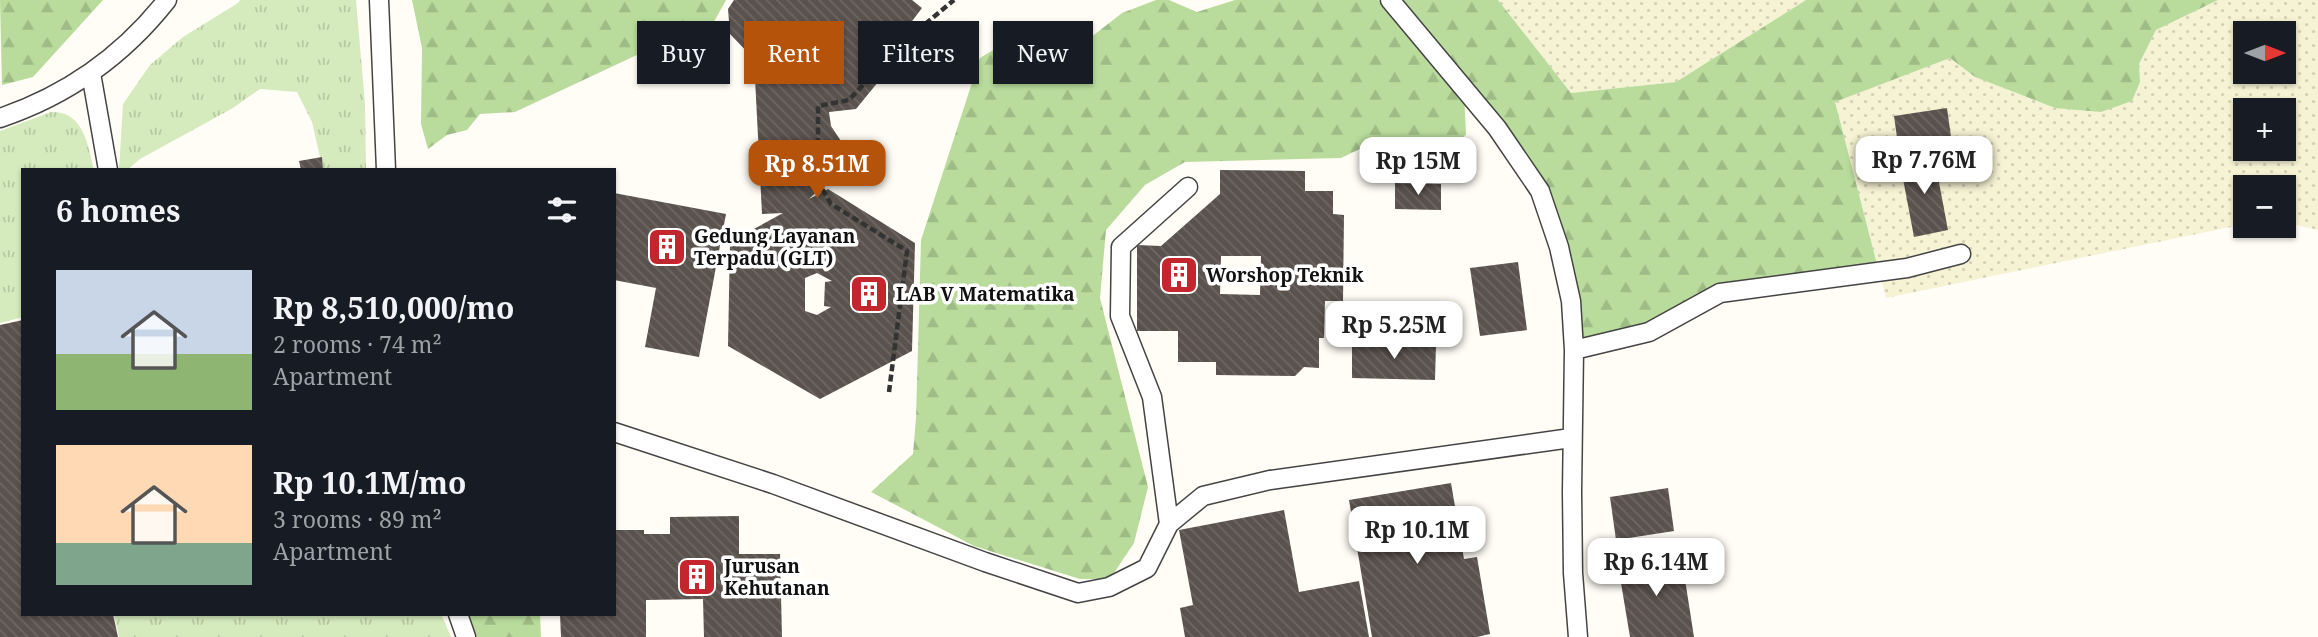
<!DOCTYPE html>
<meta charset="utf-8">
<style>
body{margin:0;font-family:"Noto Serif",serif;background:#20242c;color:#f1f3f6;height:100vh;display:flex;flex-direction:column;font-size:26px;white-space:nowrap}
*{box-sizing:border-box;margin:0}
p{font-size:23px;color:#9ea1a6}
.icon{flex:none;width:38px;height:38px;fill:none;stroke:currentColor;stroke-width:2;stroke-linecap:round;stroke-linejoin:round}
.map{position:relative;flex:1;overflow:hidden}
.panel{position:absolute;left:21px;top:168px;width:595px;height:448px;display:flex;flex-direction:column;background:#171b24;border-radius:0px;box-shadow:0 2px 5px #0004}
.panel>*{flex:none}
.banner{position:absolute;left:637px;top:21px;width:665px;height:63px;display:flex;gap:14px}
.needle{width:46px;rotate:90deg}
.tools{position:absolute;left:2233px;top:21px;display:grid;gap:14px}
.tools a{display:grid;place-items:center;width:63px;height:63px;border-radius:0px;background:#171b24;box-shadow:0 2px 5px #0004;font-size:35px}
.price{position:absolute;translate:-50% -60px;padding:0 16px;border-radius:14px;background:#fff;color:#222;font-size:23px;line-height:46px;filter:drop-shadow(0 2px 4px #0008)}
.price::after{content:'';position:absolute;left:50%;top:42px;width:21px;height:16px;margin-left:-10px;background:inherit;clip-path:polygon(0 0,100% 0,50% 100%)}
.price.active{background:#b45309;color:#fff}
ul{padding:0;list-style:none}
li{display:flex;align-items:center;gap:21px;height:175px;padding:0 35px}
li span{display:grid;place-items:center;flex:none;width:196px;height:140px;border-radius:0px;color:#555}
li>.icon{margin-inline-start:auto}
span .icon{width:84px;height:84px;fill:#fffc;stroke-width:1}
li b{font-size:30px}
h2{display:flex;justify-content:space-between;align-items:center;height:84px;padding:0 35px;font-size:30px}
.chip{padding:0 24px;border-radius:0px;background:#171b24;box-shadow:0 2px 5px #0004;font-size:24px;line-height:63px}
.chip.active{background:#b45309;color:#fff}
.map>svg:first-child{display:block}
.farmland{fill:url(#farmland-dots);fill-rule:evenodd}
.grass{fill:url(#grass-tufts)}
.forest{fill:url(#forest-firs)}
.building{fill:url(#building-back-hatch);fill-rule:evenodd}
.lines{fill:none;stroke-linecap:round;stroke-linejoin:round}
.lane-casing{stroke:#444;stroke-width:21}
.path{stroke:#333;stroke-width:4.5;stroke-dasharray:7 3.5;stroke-linecap:butt}
.lane{stroke:#fff;stroke-width:18}
.labels{text-anchor:middle;dominant-baseline:central;stroke-width:7;stroke-linejoin:round;paint-order:stroke}
.poi-label{font-size:19px;font-weight:bold;fill:#111;stroke:#fff;text-anchor:start}
</style>
<div class="map">
<svg width="2318" height="637" viewBox="0 0 2318 637">
<defs>
<pattern id="farmland-dots" width="8" height="8" patternUnits="userSpaceOnUse" patternTransform="scale(1.75)"><rect width="8" height="8" fill="#f6f3d4"/><path d="M2 2h.1M6 6h.1" fill="none" stroke="#d2cfb5" stroke-width="1.8" stroke-linecap="round"/></pattern>
<pattern id="grass-tufts" width="24" height="20" patternUnits="userSpaceOnUse" patternTransform="scale(1.75)"><rect width="24" height="20" fill="#d5ebbd"/><path d="M3 7l-1-3M5 7V3M7 7l1-3M15 17l-1-3M17 17v-4M19 17l1-3" fill="none" stroke="#b6c8a1"/></pattern>
<pattern id="forest-firs" width="22" height="20" patternUnits="userSpaceOnUse" patternTransform="scale(1.75)"><rect width="22" height="20" fill="#b9dc9c"/><path d="M5 1l3.5 6h-7zM16 11l3.5 6h-7z" fill="#9ebc85"/></pattern>
<pattern id="building-back-hatch" width="6" height="6" patternUnits="userSpaceOnUse" patternTransform="scale(1.75)"><rect width="6" height="6" fill="#5a524d"/><path d="M-1 5l2 2M0 0l6 6M5-1l2 2" fill="none" stroke="#6d6662"/></pattern>
</defs>
<rect width="100%" height="100%" fill="#fffdf5"/>
<path class="farmland" d="M1498,0H1806L1676,82L1571,93Z
M2218,0H2318V230L2284,222V187H2245V224L1886,298L1834,102L1950,58L1975,77L2055,108L2140,82L2139,64L2156,30ZM2245,33H2284V72H2245ZM2245,110H2284V149H2245Z"/>
<path class="grass" d="M240,0H356L365,104L366,170H323L312,122L297,92L260,89L233,108L140,159L127,170H119L123,104L150,65L183,37L238,3Z
M51,112C83,110 88,145 94,170H23V317L0,323V131Z
M114,614H441L451,637H119Z"/>
<path class="forest" d="M0,0H103L33,77L2,85Z
M412,0H726L706,36L639,54L515,112L480,114L467,130L447,135L428,149L421,124L422,48Z
M1156,0H1169L1197,12L1235,0H1377L1391,3L1390,0H1498L1571,93L1676,82L1806,0H2218L2156,30L2139,64L2140,82L2132,101L2101,112L2055,108L1975,77L1950,58L1835,102L1879,272L1720,293L1649,332L1574,350L1540,191L1464,91L1466,134L1441,165L1381,139L1341,158L1185,162L1145,185L1106,230L1100,298L1148,487L1134,543L1110,579H1080L974,546L871,492L913,454L916,418L921,240L980,58L1020,34L1090,38L1122,13Z
M467,614H540L541,637H477Z"/>
<path class="building" d="M734,0H912L922,8L897,41L874,42L896,60L856,109L829,112L831,126L847,150L828,181L809,199L828,189L915,243L912,351L820,399L728,346L730,242L783,213L762,214L754,59L730,34L728,9ZM817,273L832,281L825,282L824,306L831,307L817,315L805,311V278Z
M1947,108L1952,144L1899,152L1894,116Z
M1934,156L1948,230L1914,237L1900,163Z
M322,157L323,170H301L299,161Z
M1220,170L1305,171V191H1333V214L1344,215L1343,301H1325L1324,338H1319V368L1304,367L1295,376L1216,375V362H1178V331H1137V245L1161,246L1220,194ZM1221,256H1261L1260,295L1220,294Z
M1395,183L1441,184V210L1395,209Z
M614,193L726,214L699,357L645,347L656,288L614,280Z
M1518,262L1527,330L1480,336L1470,268Z
M23,320V614H113L118,637H0V325Z
M1352,342L1436,344L1435,380L1352,378Z
M1451,483L1464,559L1477,557L1490,634L1477,637H1372L1349,500Z
M1668,488L1674,531L1616,540L1610,497Z
M1284,510L1299,592L1359,581L1369,637H1185L1180,608L1193,605L1179,530Z
M739,516V554H780L782,637H704L703,599L646,600V637H561L560,614H614L615,530H644V534H670V517Z
M1681,554L1694,637H1630L1618,565Z"/>
<g class="lines">
<defs>
<path id="lane" d="M379,0L386,170
M1390,0L1497,128L1540,191L1559,247L1571,301L1574,350L1572,492L1573,573L1578,637
M91,73L108,170
M0,118C68,95 123,56 167,0
M1574,350L1649,332L1720,293L1907,268L1961,254
M614,432L773,484L985,562L1078,593L1109,587L1147,568L1169,524L1203,496L1270,480L1571,438
M1169,524L1152,397L1120,316L1121,247L1188,187
M458,614L466,637"/>
</defs>
<use href="#lane" class="lane-casing"/>
<path class="path" d="M889,392L907,251L831,204L818,182V106L849,100L899,46L954,0"/>
<use href="#lane" class="lane"/>
</g>
<defs>
<symbol id="building-square" viewBox="-11 -11 22 22"><rect x="-9" y="-9" width="18" height="18" rx="4" fill="#c4262e" stroke="#fff"/><path d="M-4-6H4V6H1V3H-1V6H-4ZM-2.5-4.3h1.7v1.8h-1.7ZM.8-4.3h1.7v1.8H.8ZM-2.5-1h1.7V.8h-1.7ZM.8-1h1.7V.8H.8Z" fill="#fff"/></symbol>
</defs>
<g fill-rule="evenodd">
<use href="#building-square" x="645" y="225" width="44" height="44"/>
<use href="#building-square" x="1157" y="253" width="44" height="44"/>
<use href="#building-square" x="847" y="272" width="44" height="44"/>
<use href="#building-square" x="675" y="555" width="44" height="44"/>
</g>
<g class="labels">
<g class="poi-label">
<text x="694" y="236">Gedung Layanan<tspan x="694" dy="22">Terpadu (GLT)</tspan></text>
<text x="1206" y="275">Worshop Teknik</text>
<text x="896" y="294">LAB V Matematika</text>
<text x="724" y="566">Jurusan<tspan x="724" dy="22">Kehutanan</tspan></text>
</g>
</g>
</svg>
<div class="tools">
<a><svg class="needle" viewBox="-14 -14 28 28"><path d="M0-13l5 13h-10z" fill="#e53935"/><path d="M0 13l5-13h-10z" fill="#9ea1a6"/></svg></a>
<a>+</a>
<a>−</a>
</div>
<b class="price" style="left:1924px;top:196px">Rp 7.76M</b>
<b class="price" style="left:1418px;top:197px">Rp 15M</b>
<b class="price active" style="left:817px;top:200px">Rp 8.51M</b>
<b class="price" style="left:1394px;top:361px">Rp 5.25M</b>
<b class="price" style="left:1417px;top:566px">Rp 10.1M</b>
<b class="price" style="left:1656px;top:598px">Rp 6.14M</b>
<div class="banner">
<a class="chip">Buy</a>
<a class="chip active">Rent</a>
<a class="chip">Filters</a>
<a class="chip">New</a>
</div>
<section class="panel">
<h2>6 homes<svg class="icon" aria-label="filters" viewBox="0 0 24 24"><path d="M4 7h16M4 17h16"/><circle cx="9" cy="7" r="2"/><circle cx="15" cy="17" r="2"/></svg></h2>
<ul>
<li><span style="background:linear-gradient(#c9d6e8 60%,#8fb573 0)"><svg class="icon" aria-label="home" viewBox="0 0 24 24"><path d="M3 11l9-7 9 7M6 9v11h12V9"/></svg></span><div><b>Rp 8,510,000/mo</b><p>2 rooms · 74 m²</p><p>Apartment</p></div></li>
<li><span style="background:linear-gradient(#ffd9b3 70%,#7fa58c 0)"><svg class="icon" aria-label="home" viewBox="0 0 24 24"><path d="M3 11l9-7 9 7M6 9v11h12V9"/></svg></span><div><b>Rp 10.1M/mo</b><p>3 rooms · 89 m²</p><p>Apartment</p></div></li>
</ul>
</section>
</div>
